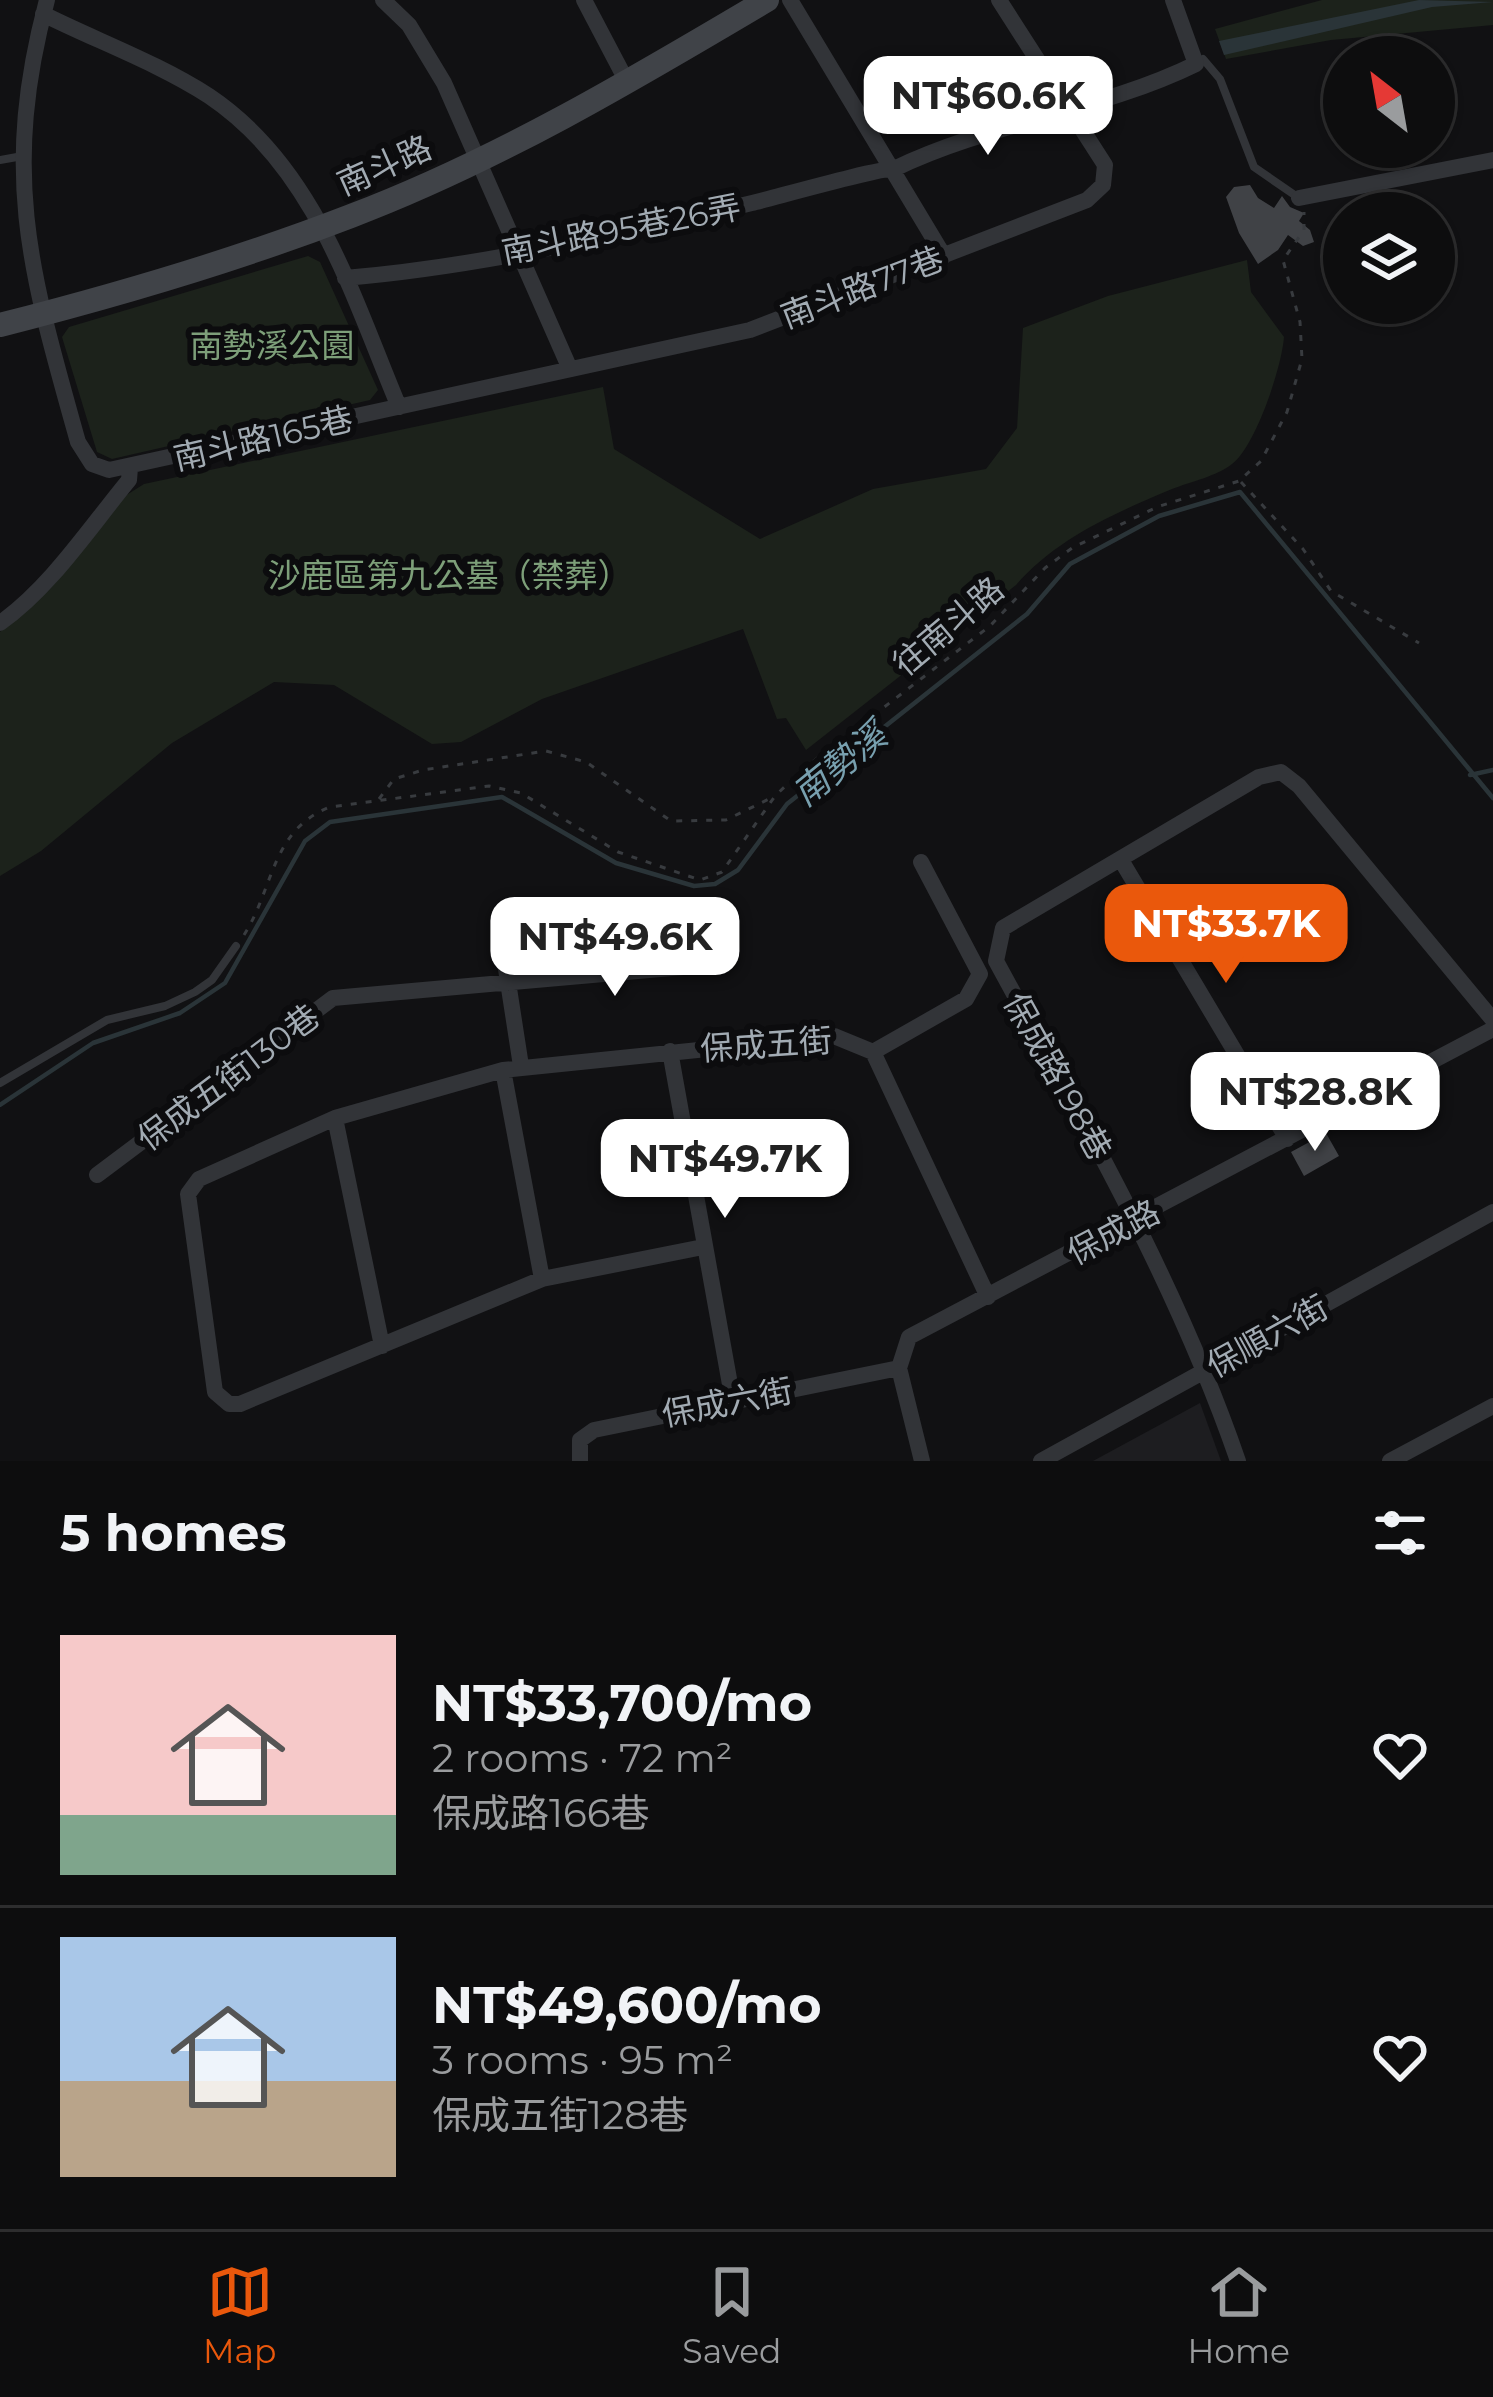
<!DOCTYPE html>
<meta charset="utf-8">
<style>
body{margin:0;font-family:Montserrat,"Noto Sans TC",sans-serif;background:#161617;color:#f1f3f6;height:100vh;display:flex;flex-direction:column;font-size:45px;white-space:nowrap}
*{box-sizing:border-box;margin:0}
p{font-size:39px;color:#9a9c9e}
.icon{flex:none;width:66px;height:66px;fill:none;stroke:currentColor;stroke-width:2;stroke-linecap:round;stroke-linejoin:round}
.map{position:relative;height:1461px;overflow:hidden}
.panel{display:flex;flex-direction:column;background:#0d0d0e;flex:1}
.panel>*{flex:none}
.needle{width:78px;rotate:329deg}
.fabs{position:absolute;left:1323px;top:36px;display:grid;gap:24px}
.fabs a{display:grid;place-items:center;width:132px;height:132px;border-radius:50%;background:#0d0d0e;box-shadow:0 3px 9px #0004,0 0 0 3px #2d2d2e;font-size:60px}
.price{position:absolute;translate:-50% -102px;padding:0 27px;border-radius:24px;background:#fff;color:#222;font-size:39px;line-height:78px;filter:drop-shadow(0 3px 6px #0008)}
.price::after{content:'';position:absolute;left:50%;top:72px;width:36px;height:27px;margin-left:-18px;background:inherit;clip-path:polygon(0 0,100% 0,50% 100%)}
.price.active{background:#ea580c;color:#fff}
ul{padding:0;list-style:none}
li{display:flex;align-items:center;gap:36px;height:300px;padding:0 60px}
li+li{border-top:3px solid #2d2d2e}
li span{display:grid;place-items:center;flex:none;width:336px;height:240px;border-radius:0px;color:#555}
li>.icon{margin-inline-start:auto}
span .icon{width:144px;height:144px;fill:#fffc;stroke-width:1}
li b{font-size:51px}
h2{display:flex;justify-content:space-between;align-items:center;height:144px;padding:0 60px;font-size:51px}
.dock{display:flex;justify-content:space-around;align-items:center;height:168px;border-top:3px solid #2d2d2e;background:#0d0d0e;font-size:33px;color:#9a9c9e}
.dock a{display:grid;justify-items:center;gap:6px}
.dock .active{color:#ea580c}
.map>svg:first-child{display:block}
.built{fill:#1d1d20}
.green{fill:#1c221b}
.water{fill:#2a3438}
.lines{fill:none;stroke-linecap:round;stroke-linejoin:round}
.stream{stroke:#2a3438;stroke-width:4.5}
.building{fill:#404246}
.path{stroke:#383b3f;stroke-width:3;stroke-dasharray:6 9;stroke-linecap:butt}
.lane{stroke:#323438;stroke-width:8}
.street{stroke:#323438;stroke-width:16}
.secondary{stroke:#404348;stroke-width:24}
.labels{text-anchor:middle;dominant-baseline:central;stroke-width:12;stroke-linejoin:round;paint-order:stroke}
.street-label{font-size:33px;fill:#a2abb3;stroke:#0c0c0e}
.park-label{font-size:33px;fill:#7d9f79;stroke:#0c0c0e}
.water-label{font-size:36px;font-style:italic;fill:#78a0af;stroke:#0c0c0e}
</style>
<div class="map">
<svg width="1493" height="1461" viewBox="0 0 1493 1461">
<rect width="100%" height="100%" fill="#111113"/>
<path class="built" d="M1200,1403L1221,1461H1093Z"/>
<path class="green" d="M1322,0H1493V25L1331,40L1226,59L1215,29Z
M308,256L320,262L378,390L370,400L112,459L97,452L62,337L69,327Z
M1247,260L1251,292L1284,337C1282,366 1256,446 1232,464C1217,476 1190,482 1172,489C1115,513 1057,538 1016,585L806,750L786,718L777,719L743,629L542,699L461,742L432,744L334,685L274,682L172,743L41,851L0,876V632L125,496L144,484L603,387L614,449L760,539L873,489L986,469L1017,428L1023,328L1108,296Z"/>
<path class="water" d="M1419,0L1493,2L1432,7L1224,55L1219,41Z"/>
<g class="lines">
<path class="stream" d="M1470,775L1493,770
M0,1105L93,1043L180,1013L225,983L305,841L330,822L502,797L616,863L694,886L715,884L738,870L787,804L1027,614L1070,564L1159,516L1240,492L1493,798"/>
</g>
<path class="building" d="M1250,185L1258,198L1274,208L1282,196L1290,207L1304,213L1299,221L1310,230L1314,242L1303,246L1288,235L1278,250L1258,264L1239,233L1226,197L1234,187Z
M1326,1133L1339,1156L1304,1176L1291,1152Z"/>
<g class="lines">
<path class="path" d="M1241,482L1303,549L1331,591L1419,643
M379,799L394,779L423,770L546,751L586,762L671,821L726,820L769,799
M244,935C274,888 271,830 330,807L489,786L521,793L618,852L700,880L722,872L775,796L802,770L990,626L1045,568L1072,548L1157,507L1239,481L1261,461L1287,412L1302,359L1300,322L1283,260L1304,230V212"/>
<path class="lane" d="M1197,63L1203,59L1220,79L1254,167L1299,198
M0,160L17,157
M0,1083L107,1020L165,1006L195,992L212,980L236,946"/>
<path class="street" d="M47,0C0,176 31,274 78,442L92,464L109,470L750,330L1087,200L1103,185L1105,165L999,0
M383,0L409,25L444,83L570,369
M584,0L626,80
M790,0L944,256
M43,14C97,41 158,63 209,96C315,167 352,295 399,407
M1299,198L1493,160
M345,278C477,267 623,234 752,203C773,198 883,167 894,169C991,122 1100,111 1196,64L1173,0
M0,623C50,588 90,527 129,480L130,468
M1121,860L1287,1139
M502,943L521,1066
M670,1051L733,1401
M873,1052L966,999L980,974L921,862
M503,1070L542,1279
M335,1118L382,1346
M97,1175L333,998L717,964
M703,1247L542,1279L240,1404H229L215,1392L188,1194L199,1179L335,1118L503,1070L834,1036L873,1052L988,1297
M580,1461V1440L594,1430L899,1368
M922,1461L899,1368L909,1337L1493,1029
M1041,1461L1493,1212
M1238,1461C1177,1284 1085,1125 996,961L1003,928L1259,777L1281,772L1299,786L1493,1020
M1390,1461L1493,1406"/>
<path class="secondary" d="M0,325C118,295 237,260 351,216C496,161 634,79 767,0"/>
</g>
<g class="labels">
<g class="street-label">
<text transform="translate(384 165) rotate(-24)">南斗路</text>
<text transform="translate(621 229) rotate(-11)">南斗路95巷26弄</text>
<text transform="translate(862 287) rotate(-21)">南斗路77巷</text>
<text transform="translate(263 438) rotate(-13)">南斗路165巷</text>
<text transform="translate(948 626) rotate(-40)">往南斗路</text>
<text transform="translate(766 1044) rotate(-4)">保成五街</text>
<text transform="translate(1058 1076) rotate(61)">保成路198巷</text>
<text transform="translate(228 1077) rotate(-37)">保成五街130巷</text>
<text transform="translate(1113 1232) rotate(-28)">保成路</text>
<text transform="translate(1267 1336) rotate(-29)">保順六街</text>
<text transform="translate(727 1402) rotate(-11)">保成六街</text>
</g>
<g class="park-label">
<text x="272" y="345">南勢溪公園</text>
<text x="449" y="575">沙鹿區第九公墓（禁葬）</text>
</g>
<g class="water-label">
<text transform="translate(839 764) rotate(-39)">南勢溪</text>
</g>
</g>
</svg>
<div class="fabs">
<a><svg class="needle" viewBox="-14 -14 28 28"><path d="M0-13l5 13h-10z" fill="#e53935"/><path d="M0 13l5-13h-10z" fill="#9a9c9e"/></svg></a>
<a><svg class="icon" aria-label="layers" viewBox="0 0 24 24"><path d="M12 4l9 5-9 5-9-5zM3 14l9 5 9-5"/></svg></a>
</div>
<b class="price" style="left:988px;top:158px">NT$60.6K</b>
<b class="price active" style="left:1226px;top:986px">NT$33.7K</b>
<b class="price" style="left:615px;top:999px">NT$49.6K</b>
<b class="price" style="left:1315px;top:1154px">NT$28.8K</b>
<b class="price" style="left:725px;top:1221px">NT$49.7K</b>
</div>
<section class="panel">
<h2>5 homes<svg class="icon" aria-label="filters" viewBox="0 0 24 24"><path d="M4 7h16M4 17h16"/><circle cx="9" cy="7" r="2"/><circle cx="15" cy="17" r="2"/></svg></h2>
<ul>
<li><span style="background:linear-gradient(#f6c9c9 75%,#7fa58c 0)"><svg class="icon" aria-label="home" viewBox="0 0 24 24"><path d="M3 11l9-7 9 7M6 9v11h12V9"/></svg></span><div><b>NT$33,700/mo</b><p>2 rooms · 72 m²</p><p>保成路166巷</p></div><svg class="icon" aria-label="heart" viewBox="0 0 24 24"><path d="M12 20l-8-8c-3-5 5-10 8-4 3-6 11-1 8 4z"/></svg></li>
<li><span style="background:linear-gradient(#a9c7e8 60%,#b9a48a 0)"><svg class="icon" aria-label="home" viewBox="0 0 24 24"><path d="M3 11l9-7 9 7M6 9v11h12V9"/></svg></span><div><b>NT$49,600/mo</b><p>3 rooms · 95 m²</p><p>保成五街128巷</p></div><svg class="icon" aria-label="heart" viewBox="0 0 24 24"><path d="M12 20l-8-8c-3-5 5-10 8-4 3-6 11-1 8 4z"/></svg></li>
</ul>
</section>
<nav class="dock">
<a class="active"><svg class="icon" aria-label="map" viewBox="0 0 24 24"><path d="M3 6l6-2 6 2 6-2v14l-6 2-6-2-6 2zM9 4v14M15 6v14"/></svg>Map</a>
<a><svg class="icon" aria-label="saved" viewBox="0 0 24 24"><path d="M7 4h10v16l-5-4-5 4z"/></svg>Saved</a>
<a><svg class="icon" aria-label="home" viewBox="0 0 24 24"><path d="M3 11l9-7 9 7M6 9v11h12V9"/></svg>Home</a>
</nav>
